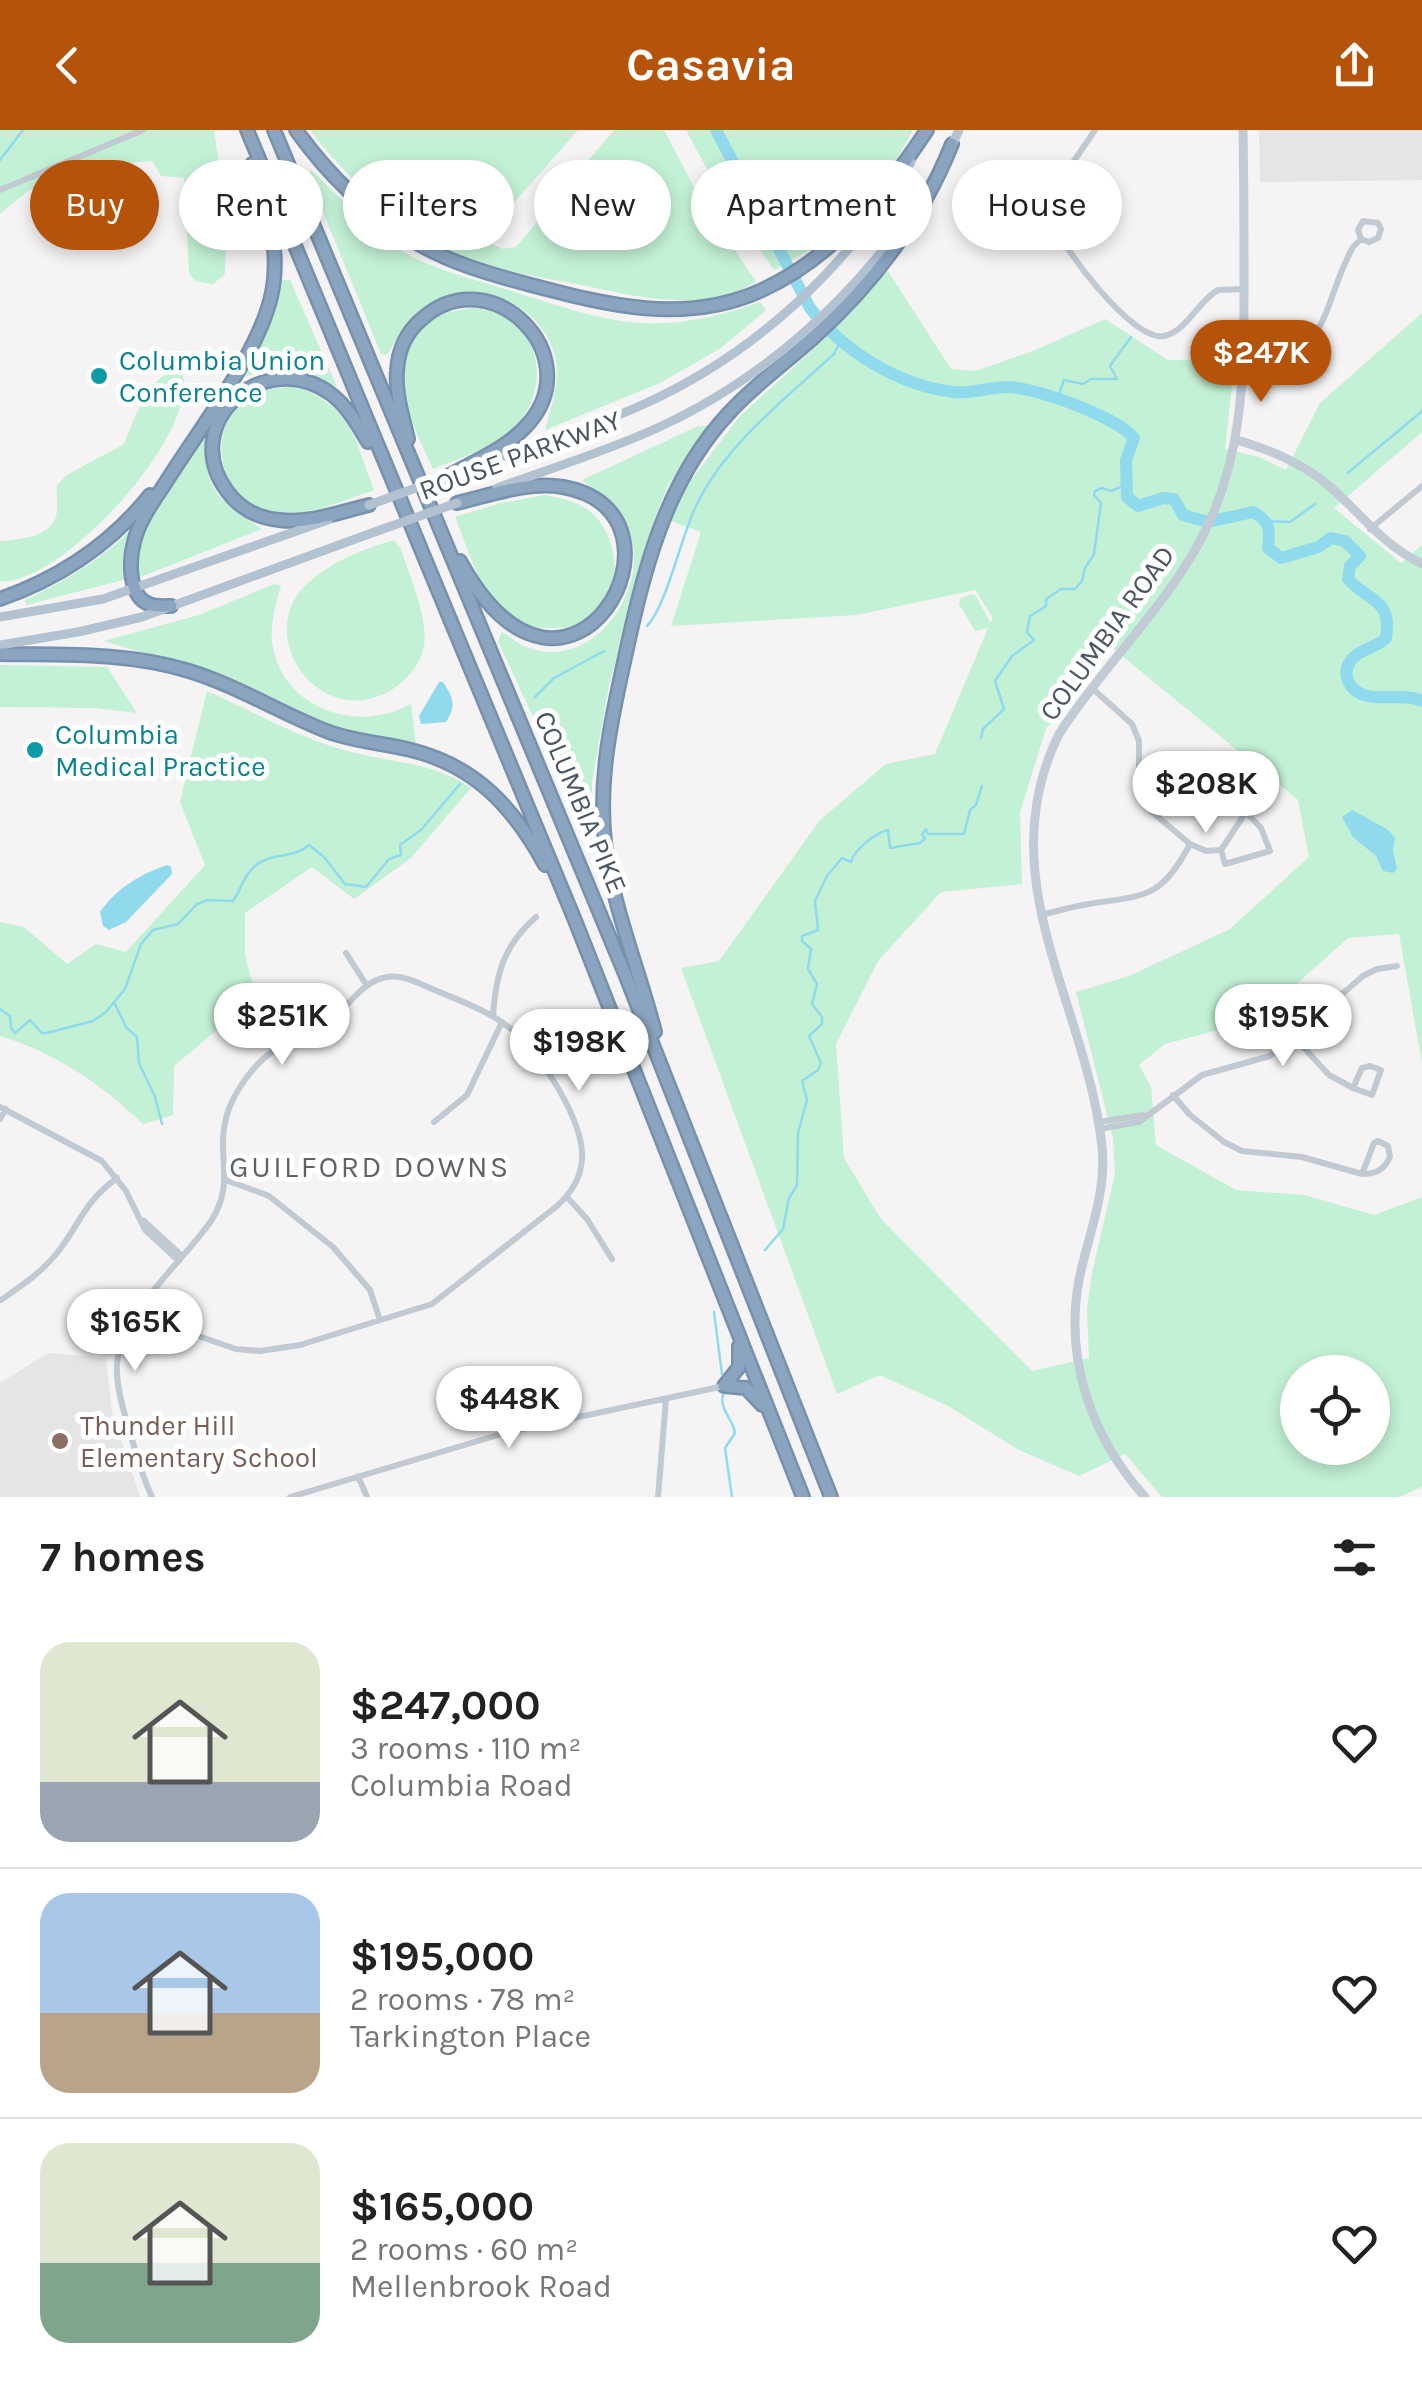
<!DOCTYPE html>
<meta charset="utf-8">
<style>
body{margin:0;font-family:Karla,sans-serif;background:#f6f6f6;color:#222;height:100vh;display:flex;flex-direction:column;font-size:38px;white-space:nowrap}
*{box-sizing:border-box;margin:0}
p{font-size:32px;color:#767676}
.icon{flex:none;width:55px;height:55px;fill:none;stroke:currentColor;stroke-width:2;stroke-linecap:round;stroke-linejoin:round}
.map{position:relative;height:1367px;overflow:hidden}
.side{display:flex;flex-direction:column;background:#fff;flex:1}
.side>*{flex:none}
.top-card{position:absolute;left:30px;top:30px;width:1362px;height:90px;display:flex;gap:20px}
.controls{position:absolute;left:1280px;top:1225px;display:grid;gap:20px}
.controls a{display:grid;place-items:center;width:110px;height:110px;border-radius:50%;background:#fff;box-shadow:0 5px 15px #0003;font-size:50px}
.price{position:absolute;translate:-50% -85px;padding:0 22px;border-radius:35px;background:#fff;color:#222;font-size:32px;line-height:65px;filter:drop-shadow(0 2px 5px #0008)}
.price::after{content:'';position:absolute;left:50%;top:60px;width:30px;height:22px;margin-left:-15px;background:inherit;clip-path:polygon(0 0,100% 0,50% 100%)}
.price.on{background:#b45309;color:#fff}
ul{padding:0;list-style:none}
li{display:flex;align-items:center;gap:30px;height:250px;padding:0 40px}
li+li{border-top:2px solid #e0e0e0}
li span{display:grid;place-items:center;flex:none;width:280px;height:200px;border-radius:30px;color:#555}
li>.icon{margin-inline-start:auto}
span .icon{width:120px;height:120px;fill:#fffc;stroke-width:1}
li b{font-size:42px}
h2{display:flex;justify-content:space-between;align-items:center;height:120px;padding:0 40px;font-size:42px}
.chip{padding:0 35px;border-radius:45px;background:#fff;box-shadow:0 5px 15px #0003;font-size:35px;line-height:90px}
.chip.on{background:#b45309;color:#fff}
header{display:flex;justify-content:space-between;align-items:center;height:130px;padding:0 40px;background:#b45309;color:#fff;font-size:45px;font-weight:700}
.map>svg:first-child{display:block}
.education{fill:#e6e4e5}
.green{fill:#c3f1d5;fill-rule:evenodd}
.water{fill:#90daee}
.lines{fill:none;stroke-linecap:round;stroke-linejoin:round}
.stream{stroke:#90daee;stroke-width:2.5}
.river{stroke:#90daee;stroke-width:12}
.highway-casing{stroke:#7690ad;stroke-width:16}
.street{stroke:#c1cad2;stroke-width:6}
.secondary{stroke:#c1cbd6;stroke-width:9}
.primary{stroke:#b3c2d1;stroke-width:9}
.highway{stroke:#8ba5c1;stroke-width:11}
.primary-bridge{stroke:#b3c2d1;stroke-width:9}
.culture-dot{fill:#0f9aa8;stroke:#fff;stroke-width:4}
.education-dot{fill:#8d6e63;stroke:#fff;stroke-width:4}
.labels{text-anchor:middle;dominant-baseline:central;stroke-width:10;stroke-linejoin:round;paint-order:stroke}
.culture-label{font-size:28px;fill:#0d838f;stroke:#fff;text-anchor:start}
.street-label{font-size:28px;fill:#4a5661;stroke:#fff}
.education-label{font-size:28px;fill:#785e54;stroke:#fff;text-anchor:start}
.neighbourhood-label{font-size:30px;letter-spacing:2.5px;fill:#5f6368;stroke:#fff}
</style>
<header><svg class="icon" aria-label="back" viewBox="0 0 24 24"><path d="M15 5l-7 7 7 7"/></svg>Casavia<svg class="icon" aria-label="share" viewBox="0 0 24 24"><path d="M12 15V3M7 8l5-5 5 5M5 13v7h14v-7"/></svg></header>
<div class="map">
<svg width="1422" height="1367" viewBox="0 0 1422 1367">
<rect width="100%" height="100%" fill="#f5f3f3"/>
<path class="education" d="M1259,0H1422V50L1260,52Z
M48,1223L106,1228L112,1282L140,1367H0V1253Z"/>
<path class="green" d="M0,0H214L227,92L225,144L213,154L195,151L189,143L184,48L161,46L152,31L92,36L87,53L29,60L0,84Z
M310,0H578L490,100L489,113L503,119L516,117L614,0H664L696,61L756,152C745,157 733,165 721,167C667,176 627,164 576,154C527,145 471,136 429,110C383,81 343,43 310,0Z
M686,0H913L890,41L827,110L774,140L721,65Z
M311,40C339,66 366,97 397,118C429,139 470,148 505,159C610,192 651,210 760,172L766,180L721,218L660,253L545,300C550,281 558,258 557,238C551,176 477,143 426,176C409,187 397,209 387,225L381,224L308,45Z
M888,141L951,239L975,241L1033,221L1105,189L1168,230L1235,229L1225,319L1259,327L1286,340L1320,273L1422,183V302L1334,378L1401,433L1422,415V933L1399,804L1348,808L1256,890L1165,914L1139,935L1151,957L1156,1015L1236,1060L1304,1065L1374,1085L1422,1067V1357L1399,1367H1162L1125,1324L1079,1346L1019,1320L948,1276L880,1245L837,1264L681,838L719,831L820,690L886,634L935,624L988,498L975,501L959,474L960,469L971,464L976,466L990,492L993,488L975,460L857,485L671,496L701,402L671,391L690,352L739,287L815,218ZM1110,516L1298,670L1309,727L1230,799L1129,846L1076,862L1113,1008L1115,1044L1092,1143L1087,1179L1089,1228L1032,1241L881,1089L844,1028L836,914L878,831L941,762L1022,754L1020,682L1046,599ZM1298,1242H1372V1318H1298Z
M280,150H290L337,257C300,239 281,232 242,248L269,194Z
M474,178C540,184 557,257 511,301C490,320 458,328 433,339C413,295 387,248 418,204C431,185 452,180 474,178Z
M180,237C210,294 60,458 0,451V411C20,409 54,408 57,381C58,373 56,363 57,355L67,345L124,314C133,290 152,242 180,237Z
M295,256C352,277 354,307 374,360C345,370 315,384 284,383C226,382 199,309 244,271C257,259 278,258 295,256Z
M698,296H709L667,357L655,388L609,555L592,652V699L580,698L566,674L560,635L541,604L498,511L502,502C510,507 520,515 529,518C597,542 656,451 626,393C616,374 599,362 582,350Z
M206,299C202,357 215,369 262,399L138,448C133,389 175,346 206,299Z
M545,365C561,368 575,371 588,380C625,407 625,480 577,495C568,498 557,498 547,498C535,498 519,495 510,488C480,465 469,421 455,387L501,373Z
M135,395L125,436L127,449L26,475L25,470C66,451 105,428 135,395Z
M394,410L401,419C410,448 428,486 424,516C421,533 407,550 393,559C319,604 253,505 306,455C331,431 362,420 394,410Z
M274,454L281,456C275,475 269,498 273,518C286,581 359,603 411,574L416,615L346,601L228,549L104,511L199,485Z
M0,535L107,537L137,583L95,578L0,577Z
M207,561C254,582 301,609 351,622C394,633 433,632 471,658L411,728L354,769L312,737L245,783V825L256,867L174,936L173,985L143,994C101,954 56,923 0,906V792L24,797L67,834L96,814L126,822L205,735L180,672Z"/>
<path class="water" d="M439,552H443C453,568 457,575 446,592L421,594L419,586Z
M1352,680L1387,699L1395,708L1393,721L1397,739L1393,743L1383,741L1376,726L1353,707L1342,687Z
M167,735L171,737L172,744L126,792L109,800L103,796L100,782C118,757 139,745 167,735Z"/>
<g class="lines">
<path class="stream" d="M0,30L23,0
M1057,270L1064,250L1083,254L1091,249H1117L1110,236L1131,207
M1348,343C1373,321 1397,303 1422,281
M1265,391L1290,392L1315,374
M647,496C666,477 681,407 696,376C725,315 785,269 834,224L840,212
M535,567L554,548L604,521
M981,608L983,599L1004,579L995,551L1012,526L1034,510L1027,502L1030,486L1046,476V469L1061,459H1075L1082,451L1085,438L1094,424L1101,373L1094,365L1095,361L1102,358L1111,361L1126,355
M115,874L126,897L137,907L139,933L155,967L162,994
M0,879L10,886L11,898L15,903L30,890L42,903H47L93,891L106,882L125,859L141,814L153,800L178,794L197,774L208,770L233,771C241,760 243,746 255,736C271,722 294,729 309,715L324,727L345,754L366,757L389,729L401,725L400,715L421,700L460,654
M765,1120L783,1099L789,1068L797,1055L798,1003L807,970L802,951L818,940L821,933L809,906L822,894V887L812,874L817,854L808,839L811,819L802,811V806L818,800L815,771L827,746L842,728L851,732C854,720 875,703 888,700L890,718L920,713L925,709L922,704L926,699L928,704H964L970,680L976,675L982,656
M714,1182L722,1244
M723,1265C719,1279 733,1289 735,1303L725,1318L732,1367"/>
<path class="river" d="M716,0L810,178C843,221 899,256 954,262C972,264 990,257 1007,257C1035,257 1117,287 1134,308L1126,330L1127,367L1138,376L1163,368L1174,369L1183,385L1208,392L1253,382C1271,392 1270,400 1268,418L1281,428L1318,417L1331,408L1345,411L1360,426L1350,436L1348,449C1370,473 1392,468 1386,508C1376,518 1361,519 1352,529C1346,536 1345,543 1348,551C1361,579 1402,560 1422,571"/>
<defs>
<path id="highway" d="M247,0L574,788L803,1367
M274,0L625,844L831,1367
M296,0C327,43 365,81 410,109C447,132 489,144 531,155C607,175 684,195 760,161C833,128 884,65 927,0
M408,309C403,287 395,264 397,241C398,220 407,201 423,188C491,129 588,224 529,293C508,318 475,331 446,347
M368,312C357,294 348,277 331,264C265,215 177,293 227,361C239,378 258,388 279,390C308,394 340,382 369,375
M457,373C491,365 528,351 563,357C707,382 569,631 460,431
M0,469C60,448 110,415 150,365
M171,476C164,476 155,477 149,474C128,466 129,430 134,412C139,390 154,371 166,352C199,299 257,226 271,167C282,121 267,76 253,33
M0,524C63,525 128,522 189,541C238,556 282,584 329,602C356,612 384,613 411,620C476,636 514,678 545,735
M655,902C639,839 612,776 605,712C598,651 611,591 624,532C643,444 664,353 728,284C753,256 784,234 812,209C872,155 922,89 952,14
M724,1256L739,1237V1216
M724,1256L746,1258L762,1275"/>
</defs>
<use href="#highway" class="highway-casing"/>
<path class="street" d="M1095,0L1059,53L1049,84C1057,112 1133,213 1164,206C1187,201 1198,171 1218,160L1244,159
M0,60L143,0
M1244,234C1336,224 1318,181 1353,117L1361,109L1369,112L1378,108L1381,99L1378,93L1363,91L1358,100L1361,109
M1370,399L1422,356
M1190,714L1206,721L1221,720L1246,682L1261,698L1270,721L1225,734L1221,720
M1042,785C1058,781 1073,776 1089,774C1144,765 1161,770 1190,714L1145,676L1139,653V611L1132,594L1092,558
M346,823L367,856
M493,886C496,844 503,816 536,787
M1295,908L1329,945L1353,958L1362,938L1370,936L1381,940L1372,965L1353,958
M1173,965L1189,984L1224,1012L1242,1021L1302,1027L1362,1044L1374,1013L1378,1011L1388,1016L1390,1027C1384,1040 1376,1044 1362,1044
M0,977L102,1031L126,1061L145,1100L179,1131
M0,989L6,979
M434,992L467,965L502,892
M1099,992L1143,985
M1099,999L1139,992L1202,945L1270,926L1363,846L1377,839L1397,836
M226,1050L269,1066L333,1117L370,1160L380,1190
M567,1067L587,1089L612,1129
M144,1091L182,1126
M1,1170C21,1156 41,1143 57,1123C80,1094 84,1072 117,1048
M142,1177L175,1198L236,1219L260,1221L300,1215L432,1174L557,1076C571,1063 580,1050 582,1030C585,992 540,922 511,899C489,881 463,872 437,861C422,855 404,844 387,847C361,851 347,879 328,894C308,910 281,912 262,930C247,944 231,968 226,988C216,1026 236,1053 211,1091C182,1133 120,1183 117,1235C116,1255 122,1276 128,1295C135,1319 141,1344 152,1367
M358,1346L367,1367
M290,1367L508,1302L724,1256
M658,1367L666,1269"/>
<path class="secondary" d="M1237,310C1270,320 1300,332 1327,354C1361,383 1380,413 1422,434
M1145,1367C1092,1308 1064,1230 1079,1150C1088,1105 1107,1063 1102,1016C1086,873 988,748 1059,604C1100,540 1157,486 1195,420C1244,336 1244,247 1244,153C1244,102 1244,51 1243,0"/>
<path class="primary" d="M951,17L959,0
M477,336C532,316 589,299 642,275C756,224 847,138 911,32
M497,358C549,339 604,322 655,299C761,251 849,173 914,78
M0,487L103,469L328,390
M0,515L78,502L142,487L380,400"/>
<use href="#highway" class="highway"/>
<path class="primary-bridge" d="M369,375L446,347
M380,400L457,373"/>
</g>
<g class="culture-dot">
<circle cx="99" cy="246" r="10"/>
<circle cx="35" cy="620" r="10"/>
</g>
<circle class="education-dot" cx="60" cy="1311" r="10"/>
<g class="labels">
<g class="culture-label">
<text x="119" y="230">Columbia Union<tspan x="119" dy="32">Conference</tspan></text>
<text x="55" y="604">Columbia<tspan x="55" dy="32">Medical Practice</tspan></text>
</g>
<g class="street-label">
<text transform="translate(520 325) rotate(-20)">ROUSE PARKWAY</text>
<text transform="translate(1107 503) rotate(-54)">COLUMBIA ROAD</text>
<text transform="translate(581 672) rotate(67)">COLUMBIA PIKE</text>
</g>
<g class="education-label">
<text x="80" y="1295">Thunder Hill<tspan x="80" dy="32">Elementary School</tspan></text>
</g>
<g class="neighbourhood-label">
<text x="370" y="1037">GUILFORD DOWNS</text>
</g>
</g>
</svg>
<div class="controls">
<a><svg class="icon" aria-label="locate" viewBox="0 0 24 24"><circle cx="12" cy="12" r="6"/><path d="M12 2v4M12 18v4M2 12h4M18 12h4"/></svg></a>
</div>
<b class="price on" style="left:1261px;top:275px">$247K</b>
<b class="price" style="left:1206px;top:706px">$208K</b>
<b class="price" style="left:282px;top:938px">$251K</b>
<b class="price" style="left:1283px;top:939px">$195K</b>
<b class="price" style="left:579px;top:964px">$198K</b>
<b class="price" style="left:135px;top:1244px">$165K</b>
<b class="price" style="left:509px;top:1321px">$448K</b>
<div class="top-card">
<a class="chip on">Buy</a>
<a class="chip">Rent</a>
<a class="chip">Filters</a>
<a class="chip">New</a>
<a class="chip">Apartment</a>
<a class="chip">House</a>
</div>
</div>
<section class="side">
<h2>7 homes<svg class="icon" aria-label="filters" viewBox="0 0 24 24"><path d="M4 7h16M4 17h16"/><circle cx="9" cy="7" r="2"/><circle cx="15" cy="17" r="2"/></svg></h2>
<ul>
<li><span style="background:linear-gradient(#dfe7d0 70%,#9aa5b1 0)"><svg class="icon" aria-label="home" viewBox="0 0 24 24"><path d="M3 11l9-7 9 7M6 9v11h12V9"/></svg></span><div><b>$247,000</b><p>3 rooms · 110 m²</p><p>Columbia Road</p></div><svg class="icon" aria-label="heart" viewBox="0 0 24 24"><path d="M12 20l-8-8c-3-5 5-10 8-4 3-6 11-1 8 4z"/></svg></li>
<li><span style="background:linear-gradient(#a9c7e8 60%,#b9a48a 0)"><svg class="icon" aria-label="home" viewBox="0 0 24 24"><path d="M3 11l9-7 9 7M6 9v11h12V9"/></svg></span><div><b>$195,000</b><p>2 rooms · 78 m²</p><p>Tarkington Place</p></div><svg class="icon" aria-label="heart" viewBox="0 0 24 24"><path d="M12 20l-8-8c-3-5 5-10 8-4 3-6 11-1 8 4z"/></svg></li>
<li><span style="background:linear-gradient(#dfe7d0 60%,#7fa58c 0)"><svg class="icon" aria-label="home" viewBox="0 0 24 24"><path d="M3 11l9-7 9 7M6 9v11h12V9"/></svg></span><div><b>$165,000</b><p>2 rooms · 60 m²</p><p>Mellenbrook Road</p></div><svg class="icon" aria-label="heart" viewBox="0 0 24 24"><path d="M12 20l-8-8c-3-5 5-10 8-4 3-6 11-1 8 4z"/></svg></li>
</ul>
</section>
